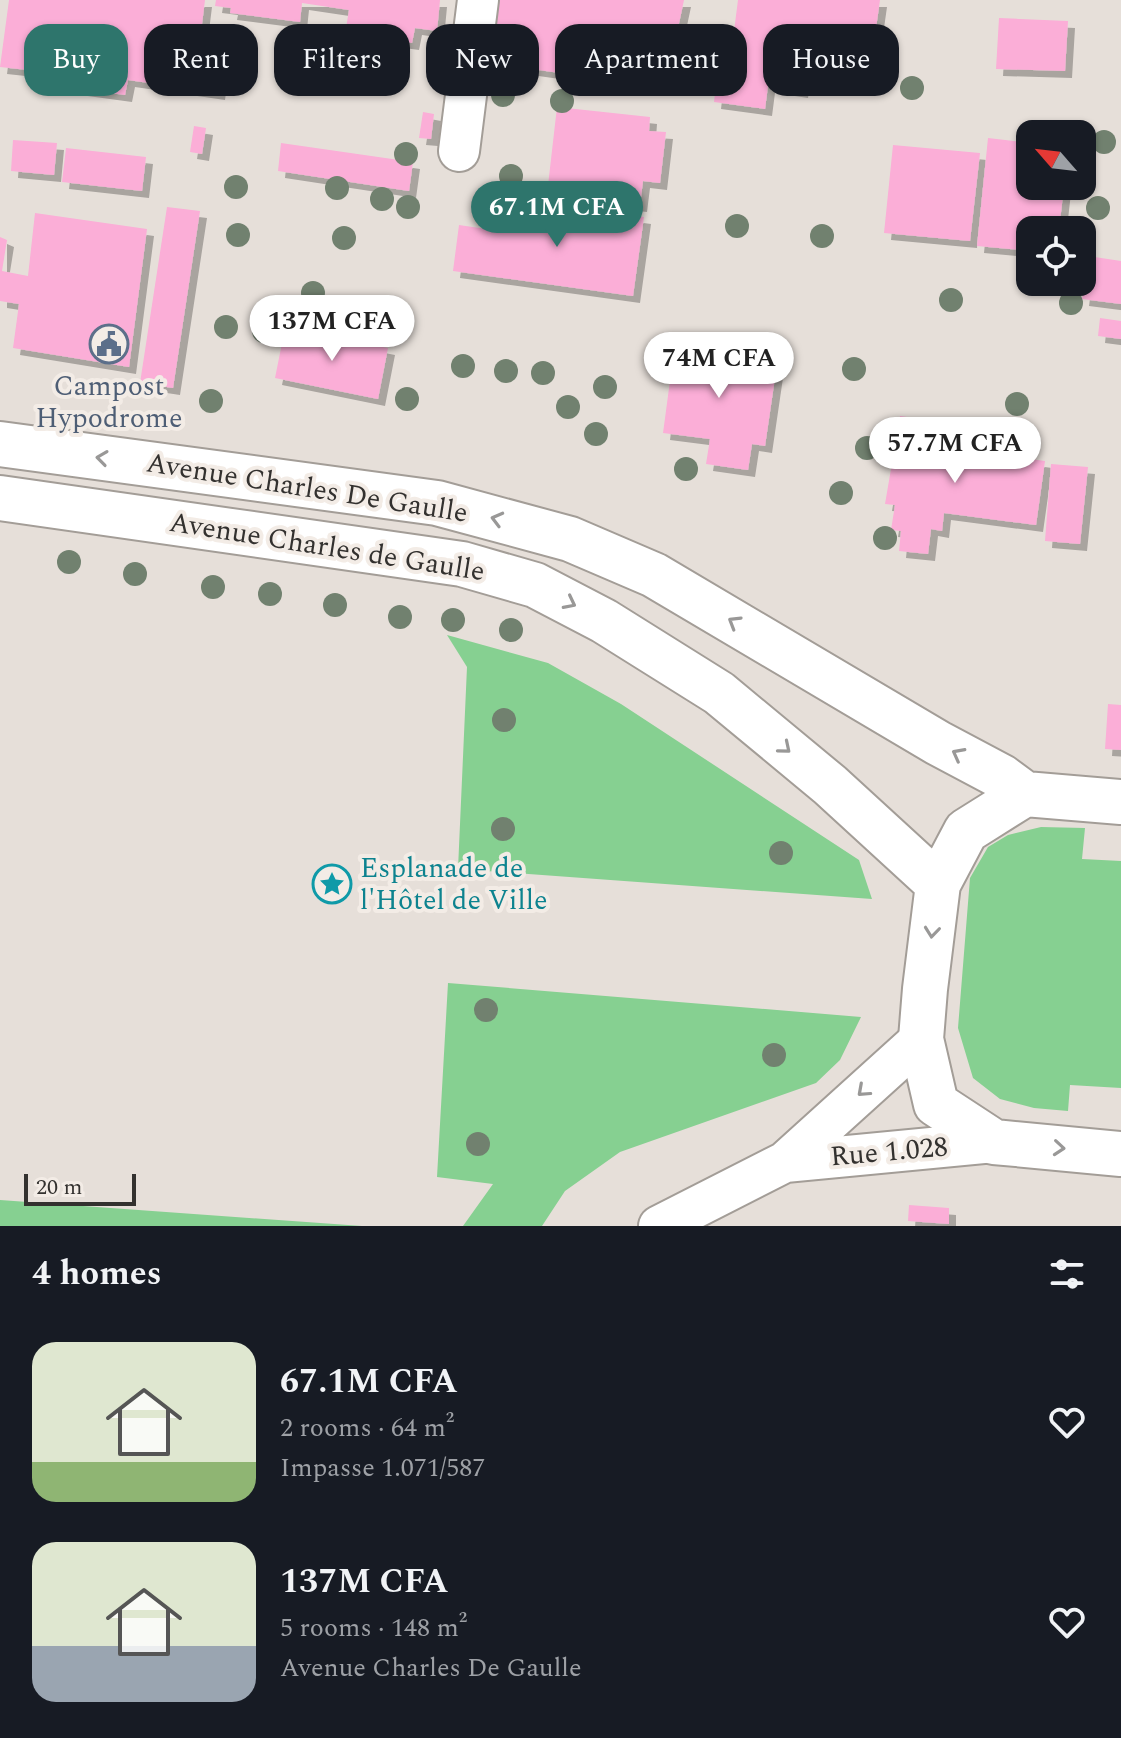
<!DOCTYPE html>
<meta charset="utf-8">
<style>
body{margin:0;font-family:Spectral,serif;background:#20242c;color:#f1f3f6;height:100vh;display:flex;flex-direction:column;font-size:30px;white-space:nowrap}
*{box-sizing:border-box;margin:0}
p{font-size:26px;color:#9ea1a6}
.icon{flex:none;width:44px;height:44px;fill:none;stroke:currentColor;stroke-width:2;stroke-linecap:round;stroke-linejoin:round}
.map{position:relative;height:1226px;overflow:hidden}
.drawer{display:flex;flex-direction:column;background:#171b24;flex:1}
.drawer>*{flex:none}
.top-card{position:absolute;left:24px;top:24px;width:1074px;height:72px;display:flex;gap:16px}
.needle{width:52px;rotate:298deg}
.buttons{position:absolute;left:1016px;top:120px;display:grid;gap:16px}
.buttons a{display:grid;place-items:center;width:80px;height:80px;border-radius:16px;background:#171b24;box-shadow:0 2px 6px #0004;font-size:40px}
.scale{position:absolute;left:24px;bottom:20px;width:112px;box-sizing:border-box;padding-left:8px;border:4px solid #33312f;border-top:0;font-size:22px;line-height:28px;white-space:nowrap;color:#33312f;-webkit-text-stroke:6px #f3ece6;paint-order:stroke}
.price{position:absolute;translate:-50% -68px;padding:0 18px;border-radius:28px;background:#fff;color:#222;font-size:26px;line-height:52px;filter:drop-shadow(0 2px 4px #0008)}
.price::after{content:'';position:absolute;left:50%;top:48px;width:24px;height:18px;margin-left:-12px;background:inherit;clip-path:polygon(0 0,100% 0,50% 100%)}
.price.current{background:#2e756c;color:#fff}
ul{padding:0;list-style:none}
li{display:flex;align-items:center;gap:24px;height:200px;padding:0 32px}
li span{display:grid;place-items:center;flex:none;width:224px;height:160px;border-radius:24px;color:#555}
li>.icon{margin-inline-start:auto}
span .icon{width:96px;height:96px;fill:#fffc;stroke-width:1}
li b{font-size:34px}
h2{display:flex;justify-content:space-between;align-items:center;height:96px;padding:0 32px;font-size:34px}
.chip{padding:0 28px;border-radius:24px;background:#171b24;box-shadow:0 2px 6px #0004;font-size:28px;line-height:72px}
.chip.current{background:#2e756c;color:#fff}
.map>svg:first-child{display:block}
.green{fill:#86d091}
.building{fill:#fbaed7;filter:url(#shadow)}
.lines{fill:none;stroke-linecap:round;stroke-linejoin:round}
.street-casing{stroke:#a39d97;stroke-width:44}
.secondary-casing{stroke:#a39d97;stroke-width:48}
.street{stroke:#fff;stroke-width:40}
.secondary{stroke:#fff;stroke-width:44}
.tree{fill:#71816f}
.oneway{stroke:#999897}
.labels{text-anchor:middle;dominant-baseline:central;stroke-width:8;stroke-linejoin:round;paint-order:stroke}
.service-label{font-size:28px;fill:#4e5e75;stroke:#f3ece6}
.street-label{font-size:28px;fill:#33312f;stroke:#f3ece6}
.culture-label{font-size:28px;fill:#0d838f;stroke:#f3ece6;text-anchor:start}
</style>
<div class="map">
<svg width="1121" height="1226" viewBox="0 0 1121 1226">
<defs>
<filter id="shadow"><feDropShadow dx="7" dy="7" stdDeviation="0" flood-color="#0004"/></filter>
</defs>
<rect width="100%" height="100%" fill="#e6dfd9"/>
<path class="green" d="M447,635L548,663L621,704L859,860L872,899L458,869L467,667Z
M1041,827L1085,828L1082,859L1121,861V1088L1070,1085L1068,1111L1034,1108L1000,1099L973,1078L958,1028L970,878L988,847L1008,835Z
M448,983L861,1017L840,1060L816,1083L620,1152L565,1191L542,1226H463L493,1184L437,1177Z
M0,1200L362,1226H0Z"/>
<path class="building" d="M9,0H205L201,32L226,36L218,93L128,80L125,95L51,85L54,65L39,63L37,71L0,67Z
M216,0H440L437,31L415,28L412,43L345,34L349,10L302,3L300,22L230,13L231,8L215,6Z
M490,0H684L675,42L679,43L670,78L653,77L651,86L476,61Z
M738,0H880L871,63L831,58L827,88L802,85L801,91L768,86L765,109L714,102L718,68L729,70Z
M999,18L1068,21L1065,71L996,69Z
M557,107L650,117L649,131L666,132L660,183L643,181L640,205L547,194Z
M423,112L434,114L431,139L419,138Z
M194,126L206,128L202,154L190,152Z
M988,138L1030,143V186H1064L1059,230H1030V251L977,246Z
M13,140L57,143L54,175L11,171Z
M281,143L413,162L409,191L278,171Z
M893,145L980,153L970,241L884,233Z
M66,148L146,157L142,191L62,182Z
M518,200L644,217L633,296L453,271L459,225L513,233Z
M167,207L200,211L173,388L140,383Z
M35,213L147,229L129,367L13,348L19,304L0,301V237L7,240L2,271L28,276Z
M1088,256L1121,261V304L1082,299Z
M1100,318L1121,321V339L1098,336Z
M285,328L388,348L378,399L275,378Z
M676,336L741,344L737,366L776,371L765,446L752,444L748,470L706,464L710,439L663,433Z
M900,416L943,422L940,447L1045,461L1036,525L944,513L942,531L931,529L928,554L899,551L901,531L891,530L895,505L885,504Z
M1051,464L1088,467L1080,544L1045,541Z
M1108,704L1121,705V750L1105,749Z
M909,1205L949,1208V1224L908,1221Z"/>
<g class="lines">
<defs>
<path id="street" d="M459,151L478,0
M785,1162L994,1142
M659,1226L785,1162L921,1039"/>
<path id="secondary" d="M0,444L437,503L570,539L654,575L938,743L1002,777L1025,794
M0,498L462,564L535,585L604,621L719,693L830,785L938,884
M1121,802L1025,794L966,831L938,884L925,989L921,1039L936,1104L994,1142L1121,1154"/>
</defs>
<use href="#street" class="street-casing"/>
<use href="#secondary" class="secondary-casing"/>
<use href="#street" class="street"/>
<use href="#secondary" class="secondary"/>
</g>
<g class="tree">
<circle cx="912" cy="88" r="12"/>
<circle cx="503" cy="95" r="12"/>
<circle cx="562" cy="101" r="12"/>
<circle cx="1104" cy="142" r="12"/>
<circle cx="406" cy="154" r="12"/>
<circle cx="511" cy="176" r="12"/>
<circle cx="236" cy="187" r="12"/>
<circle cx="337" cy="188" r="12"/>
<circle cx="382" cy="199" r="12"/>
<circle cx="408" cy="207" r="12"/>
<circle cx="1098" cy="208" r="12"/>
<circle cx="737" cy="226" r="12"/>
<circle cx="238" cy="235" r="12"/>
<circle cx="822" cy="236" r="12"/>
<circle cx="344" cy="238" r="12"/>
<circle cx="313" cy="293" r="12"/>
<circle cx="951" cy="300" r="12"/>
<circle cx="1071" cy="303" r="12"/>
<circle cx="226" cy="327" r="12"/>
<circle cx="264" cy="331" r="12"/>
<circle cx="463" cy="366" r="12"/>
<circle cx="854" cy="369" r="12"/>
<circle cx="506" cy="371" r="12"/>
<circle cx="543" cy="373" r="12"/>
<circle cx="605" cy="387" r="12"/>
<circle cx="407" cy="399" r="12"/>
<circle cx="211" cy="401" r="12"/>
<circle cx="1017" cy="404" r="12"/>
<circle cx="568" cy="407" r="12"/>
<circle cx="596" cy="434" r="12"/>
<circle cx="867" cy="448" r="12"/>
<circle cx="686" cy="469" r="12"/>
<circle cx="841" cy="493" r="12"/>
<circle cx="885" cy="538" r="12"/>
<circle cx="69" cy="562" r="12"/>
<circle cx="135" cy="574" r="12"/>
<circle cx="213" cy="587" r="12"/>
<circle cx="270" cy="594" r="12"/>
<circle cx="335" cy="605" r="12"/>
<circle cx="400" cy="617" r="12"/>
<circle cx="453" cy="620" r="12"/>
<circle cx="511" cy="630" r="12"/>
<circle cx="504" cy="720" r="12"/>
<circle cx="503" cy="829" r="12"/>
<circle cx="781" cy="853" r="12"/>
<circle cx="486" cy="1010" r="12"/>
<circle cx="774" cy="1055" r="12"/>
<circle cx="478" cy="1144" r="12"/>
</g>
<defs><path id="oneway-chevron" d="M-2-3.5L2.5 0L-2 3.5" fill="none" stroke-width="1.6" stroke-linecap="round" stroke-linejoin="round" transform="scale(2)"/></defs>
<g class="oneway">
<use href="#oneway-chevron" transform="translate(102 458) rotate(-172)"/>
<use href="#oneway-chevron" transform="translate(497 519) rotate(-165)"/>
<use href="#oneway-chevron" transform="translate(570 603) rotate(27)"/>
<use href="#oneway-chevron" transform="translate(734 622) rotate(-149)"/>
<use href="#oneway-chevron" transform="translate(785 748) rotate(40)"/>
<use href="#oneway-chevron" transform="translate(958 754) rotate(-152)"/>
<use href="#oneway-chevron" transform="translate(932 932) rotate(96)"/>
<use href="#oneway-chevron" transform="translate(863 1091) rotate(138)"/>
<use href="#oneway-chevron" transform="translate(1059 1148) rotate(5)"/>
</g>
<defs>
<symbol id="civic-ring" viewBox="-11 -11 22 22"><circle r="9.5" fill="#f3ece6" stroke="#5c6f8a" stroke-width="1.5"/><path d="M-.6-6.5H3V-4.5H.6V-3L4-1V1h2V6H-6V1h2V-1L-.6-3ZM-1.2 2.5V6h2.4V2.5Z" fill="#5c6f8a"/></symbol>
<symbol id="sight-ring" viewBox="-11 -11 22 22"><circle r="9.5" fill="#f3ece6" stroke="#0f9aa8" stroke-width="1.5"/><path d="M0-6L1.8-2.2L6-1.7L2.9 1.2L3.7 5.4L0 3.3L-3.7 5.4L-2.9 1.2L-6-1.7L-1.8-2.2Z" fill="#0f9aa8"/></symbol>
</defs>
<g fill-rule="evenodd">
<use href="#civic-ring" x="87" y="322" width="44" height="44"/>
<use href="#sight-ring" x="310" y="862" width="44" height="44"/>
</g>
<g class="labels">
<g class="service-label">
<text x="109" y="386">Campost<tspan x="109" dy="32">Hypodrome</tspan></text>
</g>
<g class="street-label">
<text transform="translate(307 488) rotate(9)">Avenue Charles De Gaulle</text>
<text transform="translate(327 547) rotate(9)">Avenue Charles de Gaulle</text>
<text transform="translate(889 1152) rotate(-5)">Rue 1.028</text>
</g>
<g class="culture-label">
<text x="360" y="868">Esplanade de<tspan x="360" dy="32">l'Hôtel de Ville</tspan></text>
</g>
</g>
</svg>
<div class="buttons">
<a><svg class="needle" viewBox="-14 -14 28 28"><path d="M0-13l5 13h-10z" fill="#e53935"/><path d="M0 13l5-13h-10z" fill="#9ea1a6"/></svg></a>
<a><svg class="icon" aria-label="locate" viewBox="0 0 24 24"><circle cx="12" cy="12" r="6"/><path d="M12 2v4M12 18v4M2 12h4M18 12h4"/></svg></a>
</div>
<div class="scale">20 m</div>
<b class="price current" style="left:557px;top:249px">67.1M CFA</b>
<b class="price" style="left:332px;top:363px">137M CFA</b>
<b class="price" style="left:719px;top:400px">74M CFA</b>
<b class="price" style="left:955px;top:485px">57.7M CFA</b>
<div class="top-card">
<a class="chip current">Buy</a>
<a class="chip">Rent</a>
<a class="chip">Filters</a>
<a class="chip">New</a>
<a class="chip">Apartment</a>
<a class="chip">House</a>
</div>
</div>
<section class="drawer">
<h2>4 homes<svg class="icon" aria-label="filters" viewBox="0 0 24 24"><path d="M4 7h16M4 17h16"/><circle cx="9" cy="7" r="2"/><circle cx="15" cy="17" r="2"/></svg></h2>
<ul>
<li><span style="background:linear-gradient(#dfe7d0 75%,#8fb573 0)"><svg class="icon" aria-label="home" viewBox="0 0 24 24"><path d="M3 11l9-7 9 7M6 9v11h12V9"/></svg></span><div><b>67.1M CFA</b><p>2 rooms · 64 m²</p><p>Impasse 1.071/587</p></div><svg class="icon" aria-label="heart" viewBox="0 0 24 24"><path d="M12 20l-8-8c-3-5 5-10 8-4 3-6 11-1 8 4z"/></svg></li>
<li><span style="background:linear-gradient(#dfe7d0 65%,#9aa5b1 0)"><svg class="icon" aria-label="home" viewBox="0 0 24 24"><path d="M3 11l9-7 9 7M6 9v11h12V9"/></svg></span><div><b>137M CFA</b><p>5 rooms · 148 m²</p><p>Avenue Charles De Gaulle</p></div><svg class="icon" aria-label="heart" viewBox="0 0 24 24"><path d="M12 20l-8-8c-3-5 5-10 8-4 3-6 11-1 8 4z"/></svg></li>
</ul>
</section>
